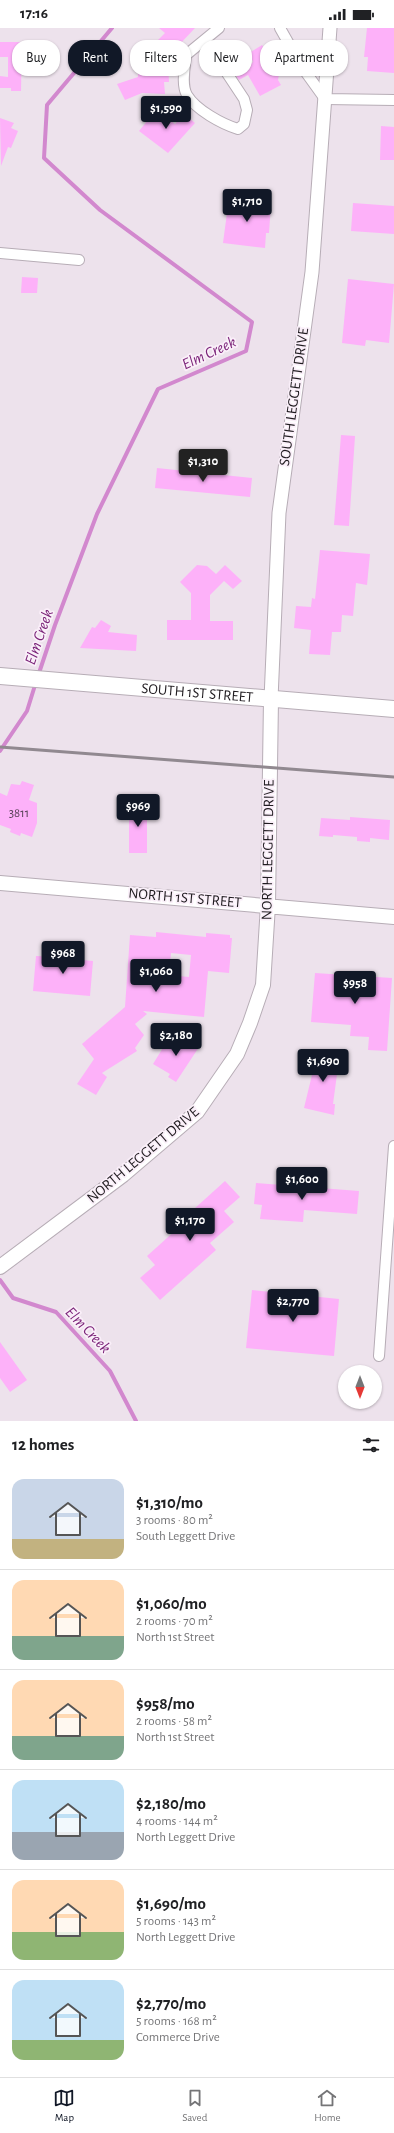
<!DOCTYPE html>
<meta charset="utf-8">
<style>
body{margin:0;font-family:"Alegreya Sans",sans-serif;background:#f6f6f6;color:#202124;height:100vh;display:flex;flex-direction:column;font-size:15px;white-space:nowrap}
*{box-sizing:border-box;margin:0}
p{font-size:13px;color:#757577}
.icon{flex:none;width:22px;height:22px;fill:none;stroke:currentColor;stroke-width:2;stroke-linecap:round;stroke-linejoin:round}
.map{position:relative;height:1393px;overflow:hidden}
.sheet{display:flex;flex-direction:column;background:#fff;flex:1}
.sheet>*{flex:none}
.guide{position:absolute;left:12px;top:12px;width:370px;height:36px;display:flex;gap:8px}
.needle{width:26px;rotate:180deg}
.buttons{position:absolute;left:338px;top:1337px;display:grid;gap:8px}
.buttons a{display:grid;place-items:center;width:44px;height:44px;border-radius:50%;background:#fff;box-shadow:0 1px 3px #0004;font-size:20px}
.price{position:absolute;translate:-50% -34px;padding:0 9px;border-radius:4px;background:#111827;color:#fff;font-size:13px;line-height:26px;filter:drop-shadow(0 1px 2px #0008)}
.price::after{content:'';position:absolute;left:50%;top:24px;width:12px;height:9px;margin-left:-6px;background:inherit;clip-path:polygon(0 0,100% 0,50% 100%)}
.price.current{background:#222;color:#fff}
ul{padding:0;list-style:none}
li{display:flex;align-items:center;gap:12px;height:100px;padding:0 12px}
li+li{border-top:1px solid #e0e0e0}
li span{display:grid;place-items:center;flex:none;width:112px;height:80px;border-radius:12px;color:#555}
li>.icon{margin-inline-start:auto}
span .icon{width:48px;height:48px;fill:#fffc;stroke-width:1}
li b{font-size:17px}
h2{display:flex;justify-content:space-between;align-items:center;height:48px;padding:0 12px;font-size:17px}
.pill{padding:0 14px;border-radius:16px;background:#fff;box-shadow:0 1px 3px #0004;font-size:14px;line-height:36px}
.pill.current{background:#111827;color:#fff}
.status{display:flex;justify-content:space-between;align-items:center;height:28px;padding:0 20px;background:#fff;direction:ltr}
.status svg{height:11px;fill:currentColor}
.tab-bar{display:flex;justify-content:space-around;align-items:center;height:56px;border-top:1px solid #e0e0e0;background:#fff;font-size:11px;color:#757577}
.tab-bar a{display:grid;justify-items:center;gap:2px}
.tab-bar .current{color:#111827}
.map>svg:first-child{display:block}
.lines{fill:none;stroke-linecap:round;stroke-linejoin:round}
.stream{stroke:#d288ce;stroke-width:4}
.building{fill:#fdb1f9;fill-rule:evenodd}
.minor-casing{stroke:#b7adb6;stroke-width:12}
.tertiary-casing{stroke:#b7adb6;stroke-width:15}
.secondary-casing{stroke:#b7adb6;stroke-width:16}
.primary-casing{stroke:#b7adb6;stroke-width:18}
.minor{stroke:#fff;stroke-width:10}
.tertiary{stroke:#fff;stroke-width:13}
.secondary{stroke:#fff;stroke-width:14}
.primary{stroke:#fff;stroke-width:16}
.rail{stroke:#918990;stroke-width:3}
.labels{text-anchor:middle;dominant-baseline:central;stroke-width:3.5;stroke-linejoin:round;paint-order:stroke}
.number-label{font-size:13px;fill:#574156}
.street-label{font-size:15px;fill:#201c20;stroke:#faeff9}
.water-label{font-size:16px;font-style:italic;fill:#7b2479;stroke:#faeff9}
</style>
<div class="status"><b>17:16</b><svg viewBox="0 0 49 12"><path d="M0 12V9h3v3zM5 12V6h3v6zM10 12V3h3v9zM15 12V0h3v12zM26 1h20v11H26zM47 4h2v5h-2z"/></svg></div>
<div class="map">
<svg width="394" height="1393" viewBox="0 0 394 1393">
<rect width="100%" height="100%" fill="#ede2ec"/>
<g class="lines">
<path class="stream" d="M38,648L55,597L97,486L158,361L246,323L252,294L100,182L44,130L47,77L112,0
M0,723L27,683L36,654
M0,1252L13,1270L56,1284L110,1343L136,1393"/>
</g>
<path class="building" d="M159,0H195L179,17L180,18L177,22L178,23L171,30L156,14L165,5Z
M367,0H394V45L367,43L368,29H364Z
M0,14H22L21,63H11V60H0V48L8,49V29H0Z
M262,17L279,46L278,52L281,57L260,68L248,47L239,52L234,45L253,34L249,25Z
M151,36H168L169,54H164L165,66L142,65L125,72L117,56L138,49V38H151Z
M157,81L175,96L184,86L195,95L168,125L139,103Z
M0,90L14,95L11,100L18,103L11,120L8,119L1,138Z
M381,98L394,99V132H380Z
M229,170L271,176L269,205H266L265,220L223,215Z
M353,175L394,178V206L351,203Z
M22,249L38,250L37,265H21Z
M348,251L394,256L389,315L366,312L365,318L342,315Z
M341,407L355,408L349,498L334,497Z
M157,440L252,450L250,469L155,460Z
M320,522L370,526L367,557L356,555L353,588L342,587L341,604H332L330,627L309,626L311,602L294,600L296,578L311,579L312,570L315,571Z
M197,537L207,538L216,546L225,537L242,553L233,561L224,553L210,567V593H233V612H167V592H191V565L180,554Z
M101,592L111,598L108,604L137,607L136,623L80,620L92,599L95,600Z
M22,753L34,757L29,772L37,775V795L32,809L21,805L20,808L10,804L11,801L0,797V765L7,768L11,756L20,757Z
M129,774H147V825H129Z
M350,789L390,792L389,812L370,810V814L357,813V809L333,807V809L319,808L321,790L350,792Z
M156,904L206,909V905L230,907V910H232L229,945L208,943L204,989L143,983L147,986L135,996L144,1007L135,1020L137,1023L102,1045L107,1049L96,1067L77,1056L94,1031L82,1016L125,979L130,907L156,909ZM171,925L191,927L189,949L169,947Z
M57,924L73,925V931L93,933L90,968L33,963L36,928L57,929Z
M315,945L392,950L387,1023L368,1022L369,1009L350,1008L351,997L311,994Z
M182,1009L199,1019L176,1054L168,1049L170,1046L153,1036L169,1010L178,1016Z
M318,1022L340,1024L333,1076H335L334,1087L304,1080Z
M225,1153L240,1169L224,1183L234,1194L210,1215L216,1222L160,1272L140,1250L155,1237L147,1228L187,1192L184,1190Z
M256,1155L359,1163L357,1186L304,1182L303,1194L260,1191L262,1177L254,1176Z
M252,1262L339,1271L334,1328L246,1320Z
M0,1314L27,1352L10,1364L0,1350Z"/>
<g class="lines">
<defs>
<path id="minor" d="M280,0L302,39L325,71L394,72
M205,12L244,71L247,82L244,96L238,101C222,96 196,82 187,67C181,57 185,39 186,27L219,0
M0,225L79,232
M379,1328L394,1118"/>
<path id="tertiary" d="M271,671L279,485L312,244L330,0"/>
<path id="secondary" d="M0,855L394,889
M0,1239L123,1147L197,1084L237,1026L250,995L263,957L268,877L271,671"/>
<g id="primary">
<path id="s1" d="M0,648L394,681"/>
</g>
</defs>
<use href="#minor" class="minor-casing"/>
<use href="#tertiary" class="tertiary-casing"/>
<use href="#secondary" class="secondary-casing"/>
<use href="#primary" class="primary-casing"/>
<use href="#minor" class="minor"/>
<use href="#tertiary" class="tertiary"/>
<use href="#secondary" class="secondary"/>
<use href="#primary" class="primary"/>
<path class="rail" d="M0,719L394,749"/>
</g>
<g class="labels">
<g class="number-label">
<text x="19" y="785">3811</text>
</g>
<g class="street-label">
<text transform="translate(294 369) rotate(-82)">SOUTH LEGGETT DRIVE</text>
<text stroke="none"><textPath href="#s1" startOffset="198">SOUTH 1ST STREET</textPath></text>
<text transform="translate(268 822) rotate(-89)">NORTH LEGGETT DRIVE</text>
<text transform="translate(185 870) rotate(5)">NORTH 1ST STREET</text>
<text transform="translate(143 1127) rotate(-40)">NORTH LEGGETT DRIVE</text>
</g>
<g class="water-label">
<text transform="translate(209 325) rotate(-25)">Elm Creek</text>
<text transform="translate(39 609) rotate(-71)">Elm Creek</text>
<text transform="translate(88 1302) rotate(46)">Elm Creek</text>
</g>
</g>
</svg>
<div class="buttons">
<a><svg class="needle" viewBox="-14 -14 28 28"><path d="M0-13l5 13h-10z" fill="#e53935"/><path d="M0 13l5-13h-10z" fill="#757577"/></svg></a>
</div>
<b class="price" style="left:166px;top:102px">$1,590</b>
<b class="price" style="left:247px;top:195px">$1,710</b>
<b class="price current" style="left:203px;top:455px">$1,310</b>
<b class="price" style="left:138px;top:800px">$969</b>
<b class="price" style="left:63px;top:947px">$968</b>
<b class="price" style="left:156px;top:965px">$1,060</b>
<b class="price" style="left:355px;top:977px">$958</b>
<b class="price" style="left:176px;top:1029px">$2,180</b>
<b class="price" style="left:323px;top:1055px">$1,690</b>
<b class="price" style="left:302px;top:1173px">$1,600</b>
<b class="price" style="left:190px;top:1214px">$1,170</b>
<b class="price" style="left:293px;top:1295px">$2,770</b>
<div class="guide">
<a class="pill">Buy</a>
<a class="pill current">Rent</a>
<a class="pill">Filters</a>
<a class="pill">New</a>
<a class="pill">Apartment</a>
</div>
</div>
<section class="sheet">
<h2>12 homes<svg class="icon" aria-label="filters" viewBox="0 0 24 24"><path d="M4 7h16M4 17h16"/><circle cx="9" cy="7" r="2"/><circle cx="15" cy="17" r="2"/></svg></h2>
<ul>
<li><span style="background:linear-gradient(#c9d6e8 75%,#c2b280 0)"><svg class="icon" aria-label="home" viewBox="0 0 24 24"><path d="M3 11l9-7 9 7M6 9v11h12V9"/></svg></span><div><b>$1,310/mo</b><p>3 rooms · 80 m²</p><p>South Leggett Drive</p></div></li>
<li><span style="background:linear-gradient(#ffd9b3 70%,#7fa58c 0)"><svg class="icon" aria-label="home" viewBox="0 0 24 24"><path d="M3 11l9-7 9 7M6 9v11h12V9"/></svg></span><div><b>$1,060/mo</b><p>2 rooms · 70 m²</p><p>North 1st Street</p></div></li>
<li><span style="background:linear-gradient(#ffd9b3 70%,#7fa58c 0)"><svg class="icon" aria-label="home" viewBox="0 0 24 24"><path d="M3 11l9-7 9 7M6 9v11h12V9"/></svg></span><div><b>$958/mo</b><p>2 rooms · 58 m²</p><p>North 1st Street</p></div></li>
<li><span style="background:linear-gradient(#bfe0f5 65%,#9aa5b1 0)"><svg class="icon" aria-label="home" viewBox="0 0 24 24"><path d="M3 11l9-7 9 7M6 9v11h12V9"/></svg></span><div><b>$2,180/mo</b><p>4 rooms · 144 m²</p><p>North Leggett Drive</p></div></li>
<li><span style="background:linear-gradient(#ffd9b3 65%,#8fb573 0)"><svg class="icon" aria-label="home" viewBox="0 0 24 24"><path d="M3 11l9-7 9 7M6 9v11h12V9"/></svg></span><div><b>$1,690/mo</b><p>5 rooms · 143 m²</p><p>North Leggett Drive</p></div></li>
<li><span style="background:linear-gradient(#bfe0f5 75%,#8fb573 0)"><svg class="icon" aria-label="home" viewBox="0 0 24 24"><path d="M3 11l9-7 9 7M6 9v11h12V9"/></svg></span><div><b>$2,770/mo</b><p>5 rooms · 168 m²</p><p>Commerce Drive</p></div></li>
</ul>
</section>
<nav class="tab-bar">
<a class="current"><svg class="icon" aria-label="map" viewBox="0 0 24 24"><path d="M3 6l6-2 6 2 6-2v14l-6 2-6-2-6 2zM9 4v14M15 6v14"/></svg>Map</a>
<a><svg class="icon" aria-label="saved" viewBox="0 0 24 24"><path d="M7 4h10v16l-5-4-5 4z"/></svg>Saved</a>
<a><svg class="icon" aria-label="home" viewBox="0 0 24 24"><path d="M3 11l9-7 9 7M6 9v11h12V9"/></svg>Home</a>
</nav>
